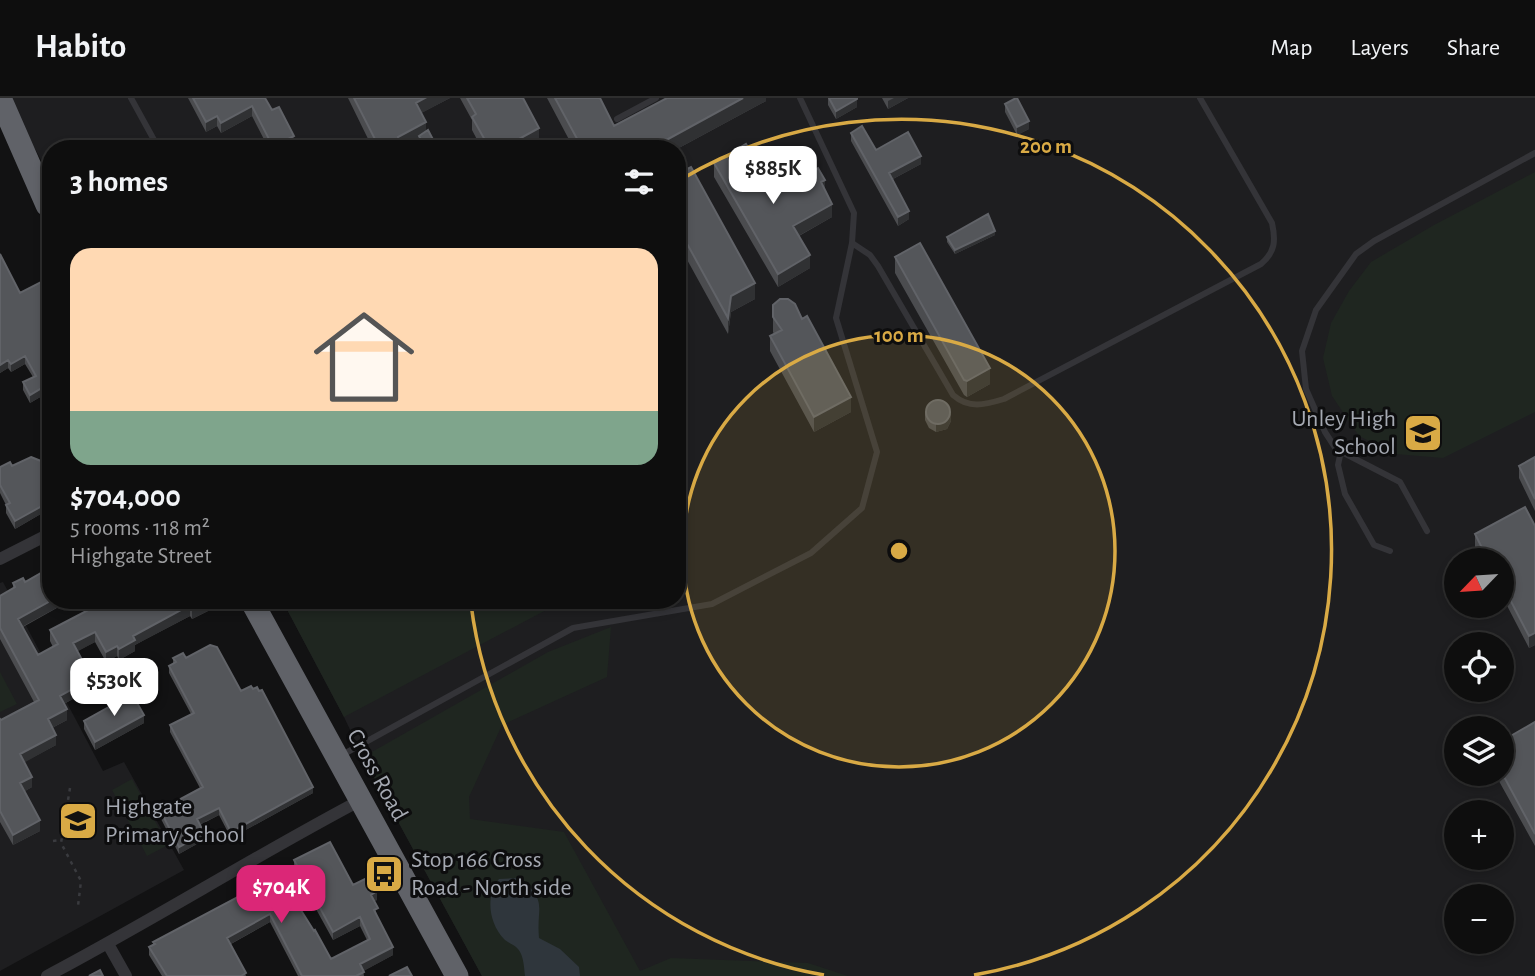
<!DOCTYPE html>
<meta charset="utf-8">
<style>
body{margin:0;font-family:"Alegreya Sans",sans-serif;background:#1c1c1c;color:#f1f3f6;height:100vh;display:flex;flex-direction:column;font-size:26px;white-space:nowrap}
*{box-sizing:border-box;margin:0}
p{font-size:23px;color:#9b9c9e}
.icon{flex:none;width:38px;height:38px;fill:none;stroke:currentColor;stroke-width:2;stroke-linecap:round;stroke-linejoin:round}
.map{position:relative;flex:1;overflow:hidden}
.details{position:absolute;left:42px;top:42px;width:644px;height:469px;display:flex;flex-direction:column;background:#0e0e0e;border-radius:28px;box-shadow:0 4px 10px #0003,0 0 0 2px #2e2e2e}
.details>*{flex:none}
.needle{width:46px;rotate:245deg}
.buttons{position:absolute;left:1444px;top:450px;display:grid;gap:14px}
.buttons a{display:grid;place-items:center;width:70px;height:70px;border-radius:50%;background:#0e0e0e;box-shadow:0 4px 10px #0003,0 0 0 2px #2e2e2e;font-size:35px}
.price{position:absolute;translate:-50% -60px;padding:0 16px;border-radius:14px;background:#fff;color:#222;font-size:23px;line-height:46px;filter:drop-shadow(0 2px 4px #0008)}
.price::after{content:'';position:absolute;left:50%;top:42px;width:21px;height:16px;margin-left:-10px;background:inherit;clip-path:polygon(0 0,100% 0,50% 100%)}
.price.current{background:#db2777;color:#fff}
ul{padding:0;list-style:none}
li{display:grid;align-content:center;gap:14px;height:371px;padding:0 28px}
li+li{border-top:2px solid #2e2e2e}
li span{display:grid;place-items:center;height:217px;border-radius:21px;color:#555}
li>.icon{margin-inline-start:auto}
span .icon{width:126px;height:126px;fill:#fffc;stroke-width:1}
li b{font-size:30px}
h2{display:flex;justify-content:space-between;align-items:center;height:84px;padding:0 28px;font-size:30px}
header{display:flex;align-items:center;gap:42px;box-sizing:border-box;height:98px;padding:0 35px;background:#0e0e0e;border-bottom:2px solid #2e2e2e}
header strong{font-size:33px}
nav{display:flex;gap:38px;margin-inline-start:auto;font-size:24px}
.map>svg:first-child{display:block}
.built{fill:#1e1e20;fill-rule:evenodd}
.green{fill:#1f2620}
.water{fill:#2f363c}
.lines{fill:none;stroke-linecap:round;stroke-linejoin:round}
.path{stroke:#3a3b3f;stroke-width:2.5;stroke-dasharray:3.5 5;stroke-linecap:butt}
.lane{stroke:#343438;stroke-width:6}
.street{stroke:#343438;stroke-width:12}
.highway{stroke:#606268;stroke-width:23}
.wall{fill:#4b4c4f}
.shaded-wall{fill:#303133}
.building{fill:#54565a;stroke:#616368;stroke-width:2}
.ring{fill:none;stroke:#d9aa45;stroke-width:3.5}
.labels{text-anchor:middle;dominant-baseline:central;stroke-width:6;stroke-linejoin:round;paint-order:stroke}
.poi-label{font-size:24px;fill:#a5a9b2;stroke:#0d0d0e;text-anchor:start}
.street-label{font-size:24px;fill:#a5a9b2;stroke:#0d0d0e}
.centre{fill:#d9aa45;stroke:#0d0d0e;stroke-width:3.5}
.ring-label{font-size:21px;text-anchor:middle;font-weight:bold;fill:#d9aa45;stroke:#0d0d0e;stroke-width:6;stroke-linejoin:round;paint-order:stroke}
</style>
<header>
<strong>Habito</strong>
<nav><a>Map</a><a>Layers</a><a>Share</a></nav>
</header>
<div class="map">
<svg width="1535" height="878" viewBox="0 0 1535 878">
<rect width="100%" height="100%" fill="#121213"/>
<path class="built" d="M7,0H1535V878H482L363,659L344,619L282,502H677V51H51V80ZM1456,462H1502V508H1456ZM1456,546H1502V592H1456ZM1456,630H1502V676H1456ZM1456,714H1502V760H1456ZM1456,798H1502V844H1456Z
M3,484L103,673L124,664L184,772L0,873V485Z"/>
<path class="green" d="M1535,74V314L1443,360L1395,356L1359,338L1332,298L1323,260L1331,225L1349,193L1371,164L1434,127Z
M282,502H565L344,619Z
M611,529L607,579L502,627L469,699L470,721L564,734L640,873L671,860L808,865L848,878H482L363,659L548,554Z
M0,574L17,606L0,614Z
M132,681L168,747L147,758L112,692Z"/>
<path class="water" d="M519,780C549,804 536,808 539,840L560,851L579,869L580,878H525C524,870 524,858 518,851C515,847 508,845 504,841C489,825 485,798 499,781Z"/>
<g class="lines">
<path class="path" d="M70,690L61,745L81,783L78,808
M53,743L62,742"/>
<path class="lane" d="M131,0L159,51
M617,21L656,0
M852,145L870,157L878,168L953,297C969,311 984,307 1004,301L1261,166C1275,154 1276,143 1272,125L1200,0
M1341,353L1338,367L1345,396L1374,447L1390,453
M1427,433L1400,384L1336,351L1325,334L1306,291L1302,253L1316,212L1356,156L1374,143L1535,55
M342,657L573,530L712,506L811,455L862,410L877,354L836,220L852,145L854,115L800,0"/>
<path class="street" d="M0,461L51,435
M108,846L126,878
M47,878C153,822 255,758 361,702"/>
<path class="highway" d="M0,0L47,107
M251,502L457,878"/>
</g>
<path class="wall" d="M188,0H265L294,49L290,51H269L252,18L221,35L217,28L206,34Z
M348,0H450L421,15L426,34L438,51H421L419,46V42L404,51H373Z
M460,0H523L539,44L526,51H482L472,32V22Z
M547,0H600L614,28L766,0V3L677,51H574Z
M828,0L857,9L836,21L828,7Z
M882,0H908L888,11Z
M1005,6L1029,31L1017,37L1005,14Z
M851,35L876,52L921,66L893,81L909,121L898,128L851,43Z
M714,65L774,95L825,92L832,119L799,138L810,170L778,189L714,79Z
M677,76L755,201L731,214L728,236L685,158L677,162Z
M995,137L955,156L947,144V139Z
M0,156L20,195L51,204V314L42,298L30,305L23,292V284L33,279L25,266L11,274L8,270L0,275Z
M895,159L990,286L967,299L964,297L895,175Z
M773,207L851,314L814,334L770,253V238L774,236L773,234Z
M925,314L951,323L947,331L936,334L929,330L925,322Z
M51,339V353L48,348V340Z
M1535,359V413L1519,380V368Z
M51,367V410L15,431L6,415V407L0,395V369Z
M1535,428V547L1529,550L1502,498V462H1482L1475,449V436Z
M51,464V502H71L23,529L38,557L53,549L50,543V532L91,510L87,502H212V511L192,521L190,518L144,542L135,547V553L119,562L117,558L106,564L95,544L77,553L88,573L87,593L64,606L67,622L52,630L56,647L24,664L32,689L25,693L40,733L13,747L0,724V621L1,622L34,604L0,541V498L13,491V485L25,484L44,473V468Z
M173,560H186L241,593L313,695L231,740L219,717L200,727L204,742L179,756L160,719V712L200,690L170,634V627L191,616L169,575V568L173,566Z
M84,623L144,625L95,652L84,631Z
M1535,624V748L1495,676H1502Z
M294,762L353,787L377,802L374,803L377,819L393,857L363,873L364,878H298L270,824L231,846L246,878H162L149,857V849L153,846V844L248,796L331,861L367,842L360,828L333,842L294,771Z"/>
<path class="shaded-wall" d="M425,0H450L416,18V5Z
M743,0H766V3L677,51H659V46Z
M894,0H908L888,11V3Z
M857,1V9L836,21V13Z
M252,8V18L221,35V25Z
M217,18V28L206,34V24Z
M1029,23V31L1017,37V29Z
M426,24V38H419V42L402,51L398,39Z
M539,30V44L526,51H508V47Z
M294,38V49L290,51H273V49Z
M921,58V66L889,83V75Z
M825,82V96L821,84Z
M832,106V119L793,141V128Z
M909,113V121L898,128V119Z
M995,133V137L955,156V152Z
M685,142V158L677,162V146Z
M810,157V170L778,189V176Z
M755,185V201L731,214L728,236V220L731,198Z
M25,258V266L11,274V266Z
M8,262V270L0,275V267Z
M990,270V286L967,299V283Z
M42,290V298L30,305V297Z
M851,299V314L814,334V319Z
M951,315V323L947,331L936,334V326Z
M51,403V410L15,431V423Z
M52,502H71L18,531V521Z
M208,502H212V511L192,521V511Z
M190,507V518L135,547V553L119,562V551L133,538Z
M95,534V544L73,556V545Z
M1535,535V547L1529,550V538Z
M117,548V558L106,564V554Z
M88,573L87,593L60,608V598L83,575Z
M67,611V622L48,632V621Z
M144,617V625L95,652V644Z
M56,637V647L20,667V656Z
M32,679V689L20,696V685Z
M313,689V695L231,740V734Z
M219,710V717L197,728V721Z
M40,722V733L13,747V737Z
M204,735V742L179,756V749Z
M377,793V802L371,805V797Z
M270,816V824L227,848V840Z
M360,819V828L333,842V834Z
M393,849V857L360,875V866Z"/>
<path class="building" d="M193,0H265L272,12L279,9L294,38L273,49L252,8L221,25L217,18L206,24Z
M354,0H425L416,5L426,24L398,39L404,51H380Z
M467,0H523L539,30L508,47L510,51H490L472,19L476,16Z
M555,0H600L614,28L667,0H743L659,46L662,51H575L581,48Z
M829,0H857V1L836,13Z
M1016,0H1017L1029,23L1017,29L1005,6Z
M862,28L876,52L908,34L921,58L889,75L909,113L898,119L851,35Z
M428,32L438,51H426L419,38Z
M746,46L774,95L818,70L825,82L821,84L832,106L793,128L810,157L778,176L714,65Z
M691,69L755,185L731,198L728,220L685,142L677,146V76Z
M988,116L995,133L955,152L947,139Z
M920,145L990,270L967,283L964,282L895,159Z
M0,156L20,195L41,184L51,204V306L42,290L30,297L23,284L36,278L25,258L11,266L8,262L0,267Z
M780,201H788L795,206L802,221L807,218L851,299L814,319L770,238L782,232L773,219V207Z
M926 314a12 12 0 1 1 24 0a12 12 0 1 1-24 0Z
M31,359L51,367V403L15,423L6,407L10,405L0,387V369L10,364L12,368Z
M1535,359V401L1519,368Z
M1525,409L1535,428V535L1529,538L1502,486V462H1488L1475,436Z
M51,464V502H52L18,521L38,557L58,546L50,532L96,508L93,502H208L192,511L190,507L144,532L133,538L135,542L119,551L117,548L106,554L95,534L73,545L88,573L83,575L87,583L60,598L67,611L48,621L56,637L20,656L32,679L20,685L40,722L13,737L0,713V621L1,622L39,602L0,530V498L15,489L13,485L23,480L25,484L46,472L44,468Z
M210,547L217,549L241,593L251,588L253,591L257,589L259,593L262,592L313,689L231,734L219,710L197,721L204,735L179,749L160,712L203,689L170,627L194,615L169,568L176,564L173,560L183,555L186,560Z
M132,596L144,617L95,644L84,623Z
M1535,624V736L1502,675V643Z
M330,744L353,787L369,779L377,793L371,797L378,810L374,812L393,849L360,866L364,874L356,878H302L270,816L227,840L246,875L241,878H167L149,849L155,846L153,844L247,794L248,796L279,777L314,833L315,832L331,861L370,841L360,819L333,834L294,762Z
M407,869L412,878H389Z
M100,872L103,878H89Z"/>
<circle cx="899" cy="453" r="216" fill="#d9aa45" fill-opacity=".12"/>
<g class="ring">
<circle cx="899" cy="453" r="216"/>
<path d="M824 877A431 431 0 0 1 471 506M680 82A431 431 0 1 1 974 877"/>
</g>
<defs>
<symbol id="school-square" viewBox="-11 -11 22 22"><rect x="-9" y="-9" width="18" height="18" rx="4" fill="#d9aa45" stroke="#0d0d0e"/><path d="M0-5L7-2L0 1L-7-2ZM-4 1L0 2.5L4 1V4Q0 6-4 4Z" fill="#111"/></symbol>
<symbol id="bus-square" viewBox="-11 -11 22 22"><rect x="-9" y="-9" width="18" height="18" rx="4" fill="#d9aa45" stroke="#0d0d0e"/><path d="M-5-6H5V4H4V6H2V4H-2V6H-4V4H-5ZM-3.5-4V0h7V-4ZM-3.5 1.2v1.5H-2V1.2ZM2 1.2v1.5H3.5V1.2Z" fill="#111"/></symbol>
</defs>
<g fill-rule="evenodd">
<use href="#school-square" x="1401" y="313" width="44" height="44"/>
<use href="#school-square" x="56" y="701" width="44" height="44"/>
<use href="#bus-square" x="362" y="754" width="44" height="44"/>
</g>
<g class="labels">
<g class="poi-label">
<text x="1396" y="321" text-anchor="end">Unley High<tspan x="1396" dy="28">School</tspan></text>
<text x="105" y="709">Highgate<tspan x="105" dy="28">Primary School</tspan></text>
<text x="411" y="762">Stop 166 Cross<tspan x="411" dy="28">Road - North side</tspan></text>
</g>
<g class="street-label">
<text transform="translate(377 677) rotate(61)">Cross Road</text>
</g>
</g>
<circle cx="899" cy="453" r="10" class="centre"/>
<g class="ring-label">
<text x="1046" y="55">200 m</text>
<text x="899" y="244">100 m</text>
</g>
</svg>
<div class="buttons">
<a><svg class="needle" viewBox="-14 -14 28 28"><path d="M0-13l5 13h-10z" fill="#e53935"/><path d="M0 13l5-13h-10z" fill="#9b9c9e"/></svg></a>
<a><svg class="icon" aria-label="locate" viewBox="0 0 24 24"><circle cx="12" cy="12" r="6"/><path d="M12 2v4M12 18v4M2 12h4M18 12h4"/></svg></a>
<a><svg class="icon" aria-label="layers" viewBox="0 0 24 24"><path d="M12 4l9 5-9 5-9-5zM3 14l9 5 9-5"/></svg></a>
<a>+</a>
<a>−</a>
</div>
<b class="price" style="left:773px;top:108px">$885K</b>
<b class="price" style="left:114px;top:620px">$530K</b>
<b class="price current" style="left:281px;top:827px">$704K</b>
<section class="details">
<h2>3 homes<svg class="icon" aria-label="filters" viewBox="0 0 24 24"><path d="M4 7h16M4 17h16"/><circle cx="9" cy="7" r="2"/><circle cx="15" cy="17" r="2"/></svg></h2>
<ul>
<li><span style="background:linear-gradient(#ffd9b3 75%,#7fa58c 0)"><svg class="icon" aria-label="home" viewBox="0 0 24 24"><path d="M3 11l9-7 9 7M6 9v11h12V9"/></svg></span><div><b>$704,000</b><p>5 rooms · 118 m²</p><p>Highgate Street</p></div></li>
</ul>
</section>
</div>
